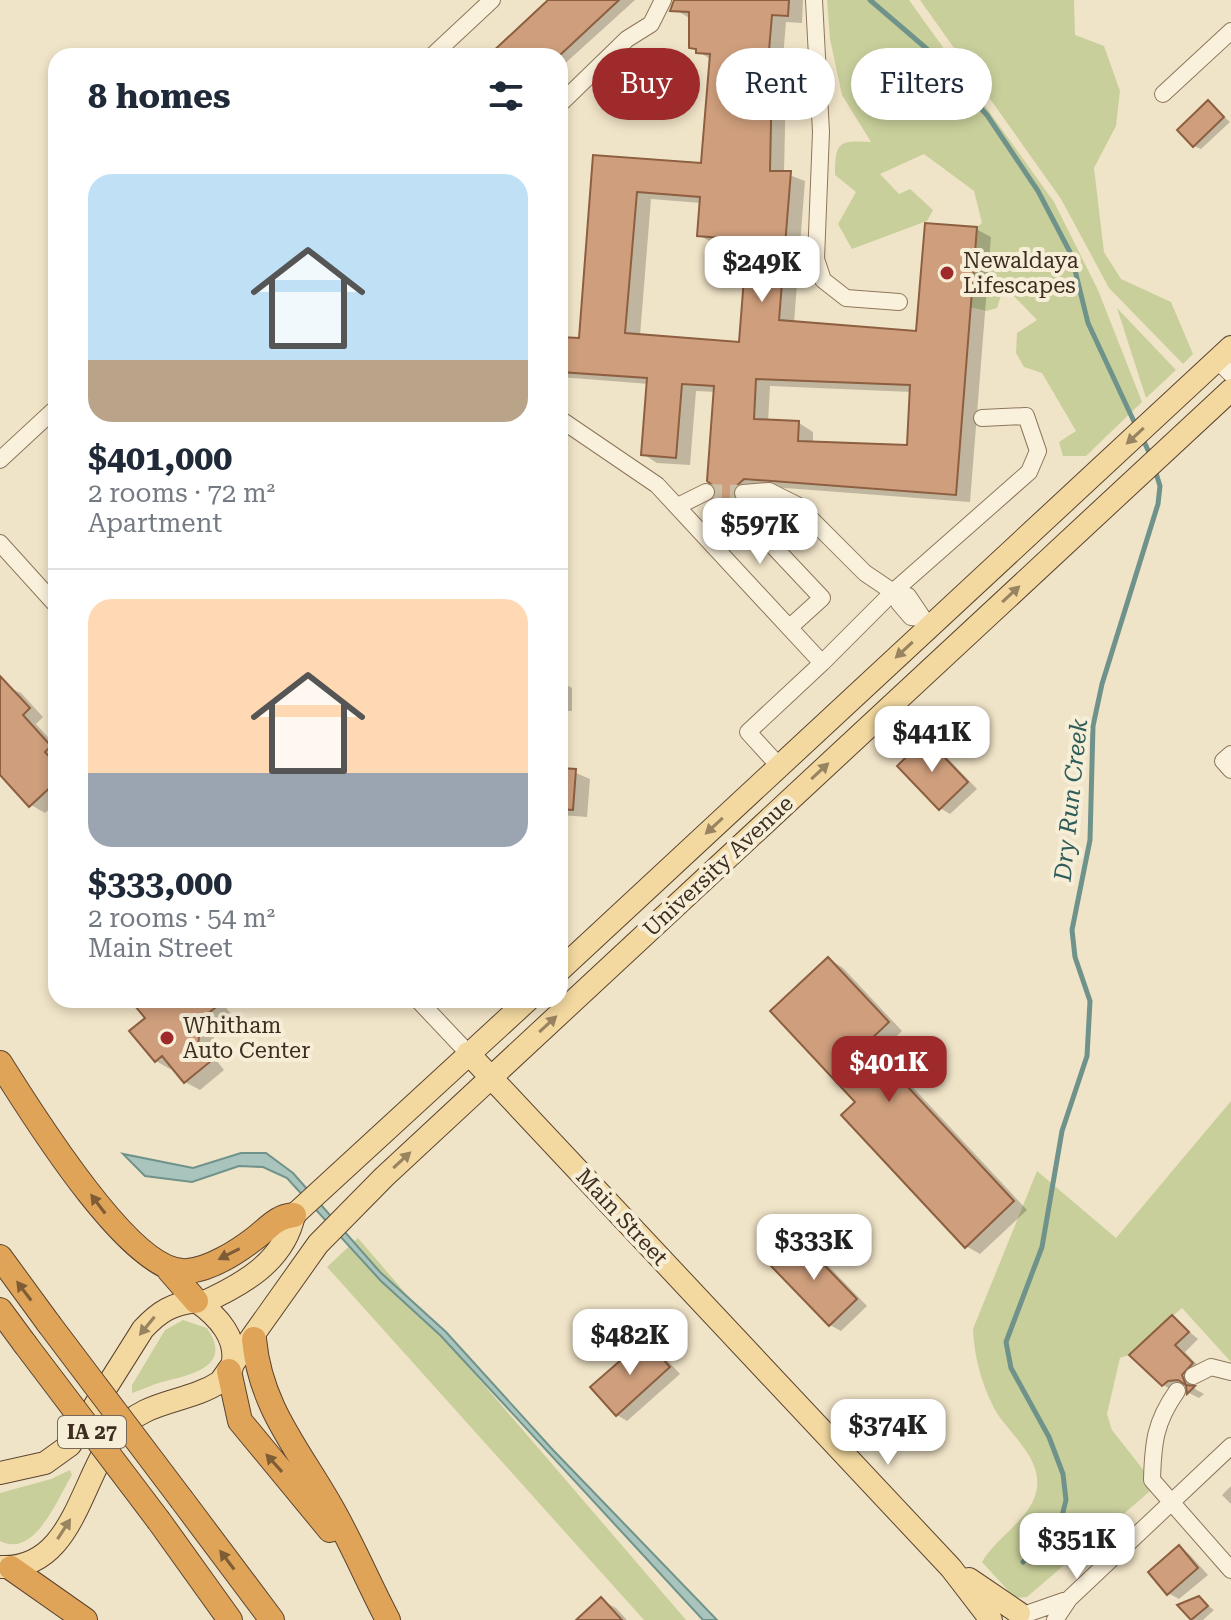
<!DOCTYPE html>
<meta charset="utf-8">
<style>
body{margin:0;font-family:"Roboto Serif",serif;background:#f6f6f7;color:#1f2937;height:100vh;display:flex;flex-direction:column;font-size:30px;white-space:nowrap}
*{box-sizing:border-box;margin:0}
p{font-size:26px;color:#747a83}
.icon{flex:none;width:44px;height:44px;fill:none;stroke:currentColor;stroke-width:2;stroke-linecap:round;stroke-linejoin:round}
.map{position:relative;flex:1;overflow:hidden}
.sheet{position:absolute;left:48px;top:48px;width:520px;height:960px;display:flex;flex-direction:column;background:#fff;border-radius:24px;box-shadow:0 4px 12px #0003}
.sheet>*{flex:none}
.top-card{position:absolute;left:592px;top:48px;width:518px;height:72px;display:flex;gap:16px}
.price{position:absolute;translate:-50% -68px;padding:0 18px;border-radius:16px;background:#fff;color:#222;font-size:26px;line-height:52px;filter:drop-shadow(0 2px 4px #0008)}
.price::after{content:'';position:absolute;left:50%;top:48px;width:24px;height:18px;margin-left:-12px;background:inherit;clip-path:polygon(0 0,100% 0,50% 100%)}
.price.active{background:#9e2a2b;color:#fff}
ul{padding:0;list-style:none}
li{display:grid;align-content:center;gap:16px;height:424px;padding:0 40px}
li+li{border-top:2px solid #e0e1e3}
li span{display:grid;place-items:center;height:248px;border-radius:24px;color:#555}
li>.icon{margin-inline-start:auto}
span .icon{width:144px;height:144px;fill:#fffc;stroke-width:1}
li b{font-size:34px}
h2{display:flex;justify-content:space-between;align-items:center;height:96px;padding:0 40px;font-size:34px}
.tag{padding:0 28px;border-radius:36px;background:#fff;box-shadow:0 4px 12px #0003;font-size:28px;line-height:72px}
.tag.active{background:#9e2a2b;color:#fff}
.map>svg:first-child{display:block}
.green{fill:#c9cf9b}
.water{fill:#a9c4bc;stroke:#6f938a;stroke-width:2}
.shadow{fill:#0003;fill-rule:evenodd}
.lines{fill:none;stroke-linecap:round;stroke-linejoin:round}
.stream{stroke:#6f938a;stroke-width:5}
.building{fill:#cf9f7d;stroke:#8d5f41;stroke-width:2;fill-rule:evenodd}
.minor-tunnel{stroke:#ccc0a6;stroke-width:16;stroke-dasharray:16 8;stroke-linecap:butt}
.minor-casing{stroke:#8d765c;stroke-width:18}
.major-casing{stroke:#5b4430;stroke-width:24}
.highway-casing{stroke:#5b4430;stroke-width:26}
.minor{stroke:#faf1dc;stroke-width:16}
.major{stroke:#f3d9a0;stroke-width:22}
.highway{stroke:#e0a458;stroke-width:24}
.highway-bridge-casing{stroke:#5b4430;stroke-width:26;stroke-linecap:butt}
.highway-bridge{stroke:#e0a458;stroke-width:24}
.oneway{fill:#988460}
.oneway2{fill:#7e5d36}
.poi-dot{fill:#9e2a2b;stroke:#f7eed8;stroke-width:3}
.labels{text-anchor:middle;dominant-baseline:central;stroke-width:8;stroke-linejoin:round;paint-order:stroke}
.shield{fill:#f7eed8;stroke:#756857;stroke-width:2}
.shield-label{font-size:20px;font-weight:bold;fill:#3d2e20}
.poi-label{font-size:22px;fill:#3d2e20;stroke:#f7eed8;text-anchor:start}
.street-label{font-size:22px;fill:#3d2e20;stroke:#f7eed8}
.water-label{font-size:24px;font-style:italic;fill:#2f5d5a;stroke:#f7eed8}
</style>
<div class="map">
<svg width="1231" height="1620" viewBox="0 0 1231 1620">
<rect width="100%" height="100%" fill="#f0e4c8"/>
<path class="green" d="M827,0H909L1054,202L1098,290L1142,402L1086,456H1063L1059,442L1076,431L1042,373L1024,367L1016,353L1017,333L1037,320L1004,286L997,308L987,311L970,307L977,227L982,223L974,191L924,154L880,174L899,194L910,189L933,210L927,221L852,249L838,224L856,192L835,175C835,141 839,140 871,142L842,95L830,39Z
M920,0H1074L1075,35L1104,46L1120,91L1116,126L1094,168L1104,252L1121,279L1171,302L1193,354L1183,364L1109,288L1061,199Z
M1117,308L1176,370L1146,398Z
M1231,1101V1362L1182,1308L1129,1355L1120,1358L1107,1414L1112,1430L1156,1486L1027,1597L1015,1598L982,1562C996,1537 1034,1517 1037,1487C1041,1455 1005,1431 993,1406C981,1382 974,1355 973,1329L1037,1171L1116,1238Z
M358,1238L686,1620H644L327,1267Z
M183,1320L207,1328C234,1367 190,1375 162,1382C151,1385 142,1390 132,1393V1385L165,1330Z
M70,1470L72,1475C57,1499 35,1559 0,1541V1493L51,1479Z"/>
<path class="water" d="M241,1153H266L293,1173L380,1272L446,1332L553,1450L717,1620H703L441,1336L381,1281L287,1178L263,1167L239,1166L192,1182L145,1176L123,1154L193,1168Z"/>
<path class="shadow" d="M550,0H635L560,68V56H490Z
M677,0H803L802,23L786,22L781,82L786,85L784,173L805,181L794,323L918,333L976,229L991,237L970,502L759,486L746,498L750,509L729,508L715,500L718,487L716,392L696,391L690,465L657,463L643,454L649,384L560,377V339L581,340L595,157L703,165L712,60L691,47V19L676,10ZM651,199L701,203L699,235L713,243L748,246L740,344L640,336ZM770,386L912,392L909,448L813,443V432L799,423L768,422Z
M1209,103L1230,122L1201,149L1194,146Z
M560,534L566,540L560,546Z
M560,564L566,571L560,576Z
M560,681L572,688V711H560Z
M0,684L21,693L43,717L36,724L56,746V803L45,813L31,805L0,773Z
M926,741L937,747L977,789L950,814L940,808Z
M560,762L569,770L590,779L587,817L560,815Z
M829,959L843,968L902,1031L880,1052L1027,1210L980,1254L966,1246L857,1102Z
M132,1000H220L231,1014L215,1028L212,1055L224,1070L200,1090L185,1082L173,1067L170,1069L156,1061L148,1019Z
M800,1241L810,1247L867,1306L841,1331L830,1325Z
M1172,1317L1198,1339L1185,1352L1202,1370L1192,1381L1195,1389L1204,1394L1199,1398L1189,1393L1188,1385L1174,1391L1163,1385Z
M645,1341L655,1347L680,1374L627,1421L617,1415Z
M1231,1486V1504L1222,1495Z
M1179,1547L1189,1554L1208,1575L1179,1599L1168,1593Z
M1199,1599L1214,1610L1203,1620H1194L1180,1606Z
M601,1600L616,1608L627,1620H579Z"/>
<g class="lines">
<path class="stream" d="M870,0L927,49L987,115L1038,191L1071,254L1088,323L1137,428
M1142,437L1151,457
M1023,1562L1060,1524L1066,1500L1063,1474L1049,1437L1011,1368L1006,1342L1042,1247L1062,1131L1087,1056L1090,1001L1075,957L1072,930L1090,840L1093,726L1102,684L1158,504L1160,486L1155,470"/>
</g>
<path class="building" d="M548,0H619L559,56H488Z
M674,0H789L788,16L772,15L767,74H772L770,171H791L779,320L916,331L925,223L977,227L956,495L744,479L733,489L738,502L713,500L716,488L707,481L714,386L682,384L676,458L641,455L647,378L560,372V337L579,338L593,155L701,163L710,54L696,53V49L689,48V12L670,11ZM637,192L700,197L697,236L747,240L739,342L625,333ZM756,379L910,385L907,445L798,441L799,421L754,419Z
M1208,100L1224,117L1193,147L1177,130Z
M0,676L30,708L23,715L51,746L45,752L56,764V782L29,807L0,775Z
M926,738L968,782L939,810L897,766Z
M560,768L576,769L573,810L560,809Z
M828,957L889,1022L867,1043L1014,1201L965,1248L841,1115L855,1102L770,1011Z
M130,1000H225L201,1019L198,1046L211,1061L184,1083L162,1056L155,1062L129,1031L145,1018Z
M799,1239L857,1299L829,1326L771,1266Z
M1172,1315L1189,1332L1175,1345L1193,1363L1182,1375L1186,1385L1195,1386L1187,1394L1186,1385L1178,1380L1168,1381L1162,1386L1129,1355Z
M645,1339L670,1367L616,1416L590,1387Z
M1179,1545L1198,1568L1167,1595L1148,1572Z
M1199,1596L1208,1606L1191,1620L1177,1605Z
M601,1597L622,1620H576Z"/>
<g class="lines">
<path class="minor-tunnel" d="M706,492L743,493"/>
<defs>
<path id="minor" d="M814,0L821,132L816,259L823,280L846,298L899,302
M432,56L492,0
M1163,94L1231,31
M560,104L627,39L651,24L663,0
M1217,360L1231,374
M560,419L657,485L822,663L748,732L779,766
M0,460L56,408
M743,493L769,491L797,505L865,573L899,596
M678,506L706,492
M757,529L822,598L790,627
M0,543L56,605
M920,618L911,617L899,603L900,597L908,596L929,627
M822,663L894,591L1029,472L1038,451L1026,416L982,418
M1231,754L1223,761L1231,770
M418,1000L468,1053
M1193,1376L1211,1367L1231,1372
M1177,1391C1155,1422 1153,1443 1152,1480L1231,1570
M1069,1599L1231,1446
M1029,1613L1069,1599L1055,1620"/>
<path id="major" d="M560,970L1231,347
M468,1053L951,1568L991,1620
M200,1304C242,1285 284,1262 294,1215L528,1000
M0,1473L45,1463L70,1445L143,1329C160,1311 172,1304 196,1301C218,1316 239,1339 232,1367
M0,1567C74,1571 80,1477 117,1433C145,1399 186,1404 220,1382L318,1244L384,1177L1231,390
M969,1579L1019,1613"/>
<path id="highway" d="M0,1063C29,1109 132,1277 188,1271C210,1269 237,1252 254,1239C269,1228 275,1217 294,1215
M0,1257L49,1324
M169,1270L196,1301
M0,1310L25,1344
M254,1339C260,1406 298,1449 330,1505C351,1541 368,1582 388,1620
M229,1371L240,1421L330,1530
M182,1500L272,1620
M159,1521L230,1620
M11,1568L85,1620"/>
</defs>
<use href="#minor" class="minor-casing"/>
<use href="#major" class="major-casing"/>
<use href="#highway" class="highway-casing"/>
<use href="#minor" class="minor"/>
<use href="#major" class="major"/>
<use href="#highway" class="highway"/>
<defs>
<path id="highway-bridge" d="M49,1324L182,1500
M25,1344L159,1521"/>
</defs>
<use href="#highway-bridge" class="highway-bridge-casing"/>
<use href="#highway-bridge" class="highway-bridge"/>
</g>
<defs><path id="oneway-solid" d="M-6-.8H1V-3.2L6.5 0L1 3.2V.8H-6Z" transform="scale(2)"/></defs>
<g class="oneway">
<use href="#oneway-solid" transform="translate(1135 436) rotate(137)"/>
<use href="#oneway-solid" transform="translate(1011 594) rotate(-43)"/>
<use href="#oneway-solid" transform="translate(904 650) rotate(137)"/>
<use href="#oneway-solid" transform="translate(820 771) rotate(-43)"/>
<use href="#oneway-solid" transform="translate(714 826) rotate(137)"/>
<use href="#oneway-solid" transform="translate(548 1024) rotate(-43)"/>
<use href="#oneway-solid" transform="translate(402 1160) rotate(-43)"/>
<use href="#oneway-solid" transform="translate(147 1326) rotate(129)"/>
<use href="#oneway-solid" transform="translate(64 1529) rotate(-57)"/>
</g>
<g class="oneway2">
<use href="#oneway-solid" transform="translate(98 1204) rotate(-127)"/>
<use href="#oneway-solid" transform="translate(229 1254) rotate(153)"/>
<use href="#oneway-solid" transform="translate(24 1291) rotate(-127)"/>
<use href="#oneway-solid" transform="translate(274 1463) rotate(-132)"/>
<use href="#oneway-solid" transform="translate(227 1560) rotate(-127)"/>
</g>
<g class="poi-dot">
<circle cx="947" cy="273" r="8"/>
<circle cx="167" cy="1038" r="8"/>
</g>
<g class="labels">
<rect class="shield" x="58" y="1416" width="68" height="32" rx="6"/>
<g class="shield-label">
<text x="92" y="1432">IA 27</text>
</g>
<g class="poi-label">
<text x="963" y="260">Newaldaya<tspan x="963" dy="25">Lifescapes</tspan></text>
<text x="183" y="1025">Whitham<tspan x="183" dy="25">Auto Center</tspan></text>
</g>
<g class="street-label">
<text transform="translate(718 866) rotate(-43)">University Avenue</text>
<text transform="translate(622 1217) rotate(47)">Main Street</text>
</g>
<g class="water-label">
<text transform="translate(1071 800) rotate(-84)">Dry Run Creek</text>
</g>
</g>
</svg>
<b class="price" style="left:762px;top:304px">$249K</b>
<b class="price" style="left:760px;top:566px">$597K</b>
<b class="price" style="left:932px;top:774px">$441K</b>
<b class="price active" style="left:889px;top:1104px">$401K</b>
<b class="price" style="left:814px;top:1282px">$333K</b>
<b class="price" style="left:630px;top:1377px">$482K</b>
<b class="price" style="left:888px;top:1467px">$374K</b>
<b class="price" style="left:1077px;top:1581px">$351K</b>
<div class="top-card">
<a class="tag active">Buy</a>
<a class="tag">Rent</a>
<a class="tag">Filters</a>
</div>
<section class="sheet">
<h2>8 homes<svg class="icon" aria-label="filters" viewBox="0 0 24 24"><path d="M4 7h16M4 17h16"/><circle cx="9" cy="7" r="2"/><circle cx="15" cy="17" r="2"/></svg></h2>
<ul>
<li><span style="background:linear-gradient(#bfe0f5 75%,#b9a48a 0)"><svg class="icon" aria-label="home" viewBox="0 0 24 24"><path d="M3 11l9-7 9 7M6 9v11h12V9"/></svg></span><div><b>$401,000</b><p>2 rooms · 72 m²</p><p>Apartment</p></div></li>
<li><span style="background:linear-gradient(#ffd9b3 70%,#9aa5b1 0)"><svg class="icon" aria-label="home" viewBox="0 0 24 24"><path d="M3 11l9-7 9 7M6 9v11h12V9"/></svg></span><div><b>$333,000</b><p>2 rooms · 54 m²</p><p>Main Street</p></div></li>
</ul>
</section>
</div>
